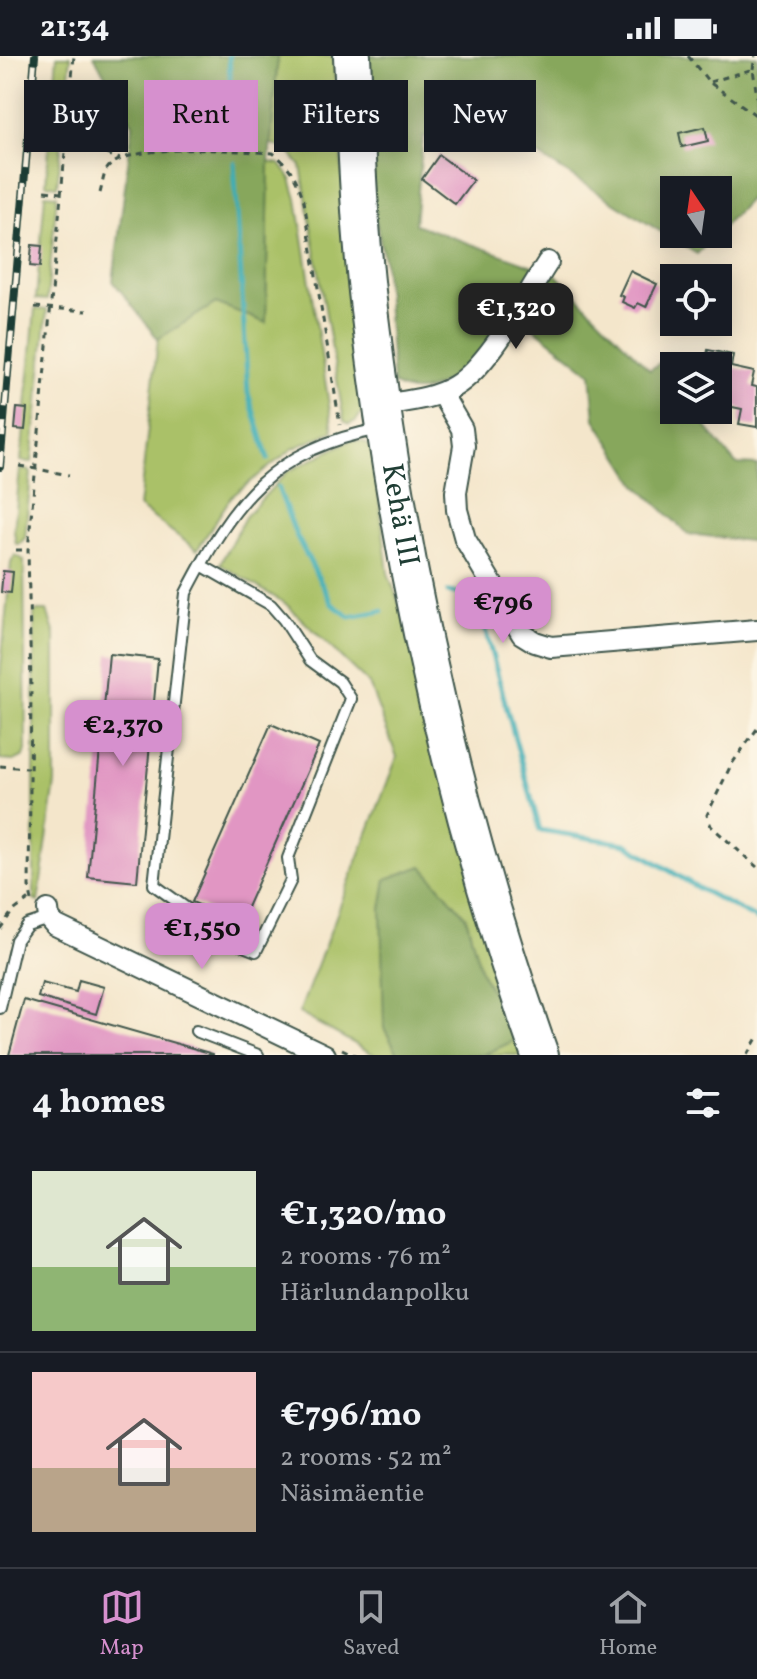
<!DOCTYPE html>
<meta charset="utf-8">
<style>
body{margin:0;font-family:Vollkorn,serif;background:#242831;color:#f1f3f6;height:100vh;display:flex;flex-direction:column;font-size:30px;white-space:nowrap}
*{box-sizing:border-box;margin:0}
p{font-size:26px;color:#9ea1a6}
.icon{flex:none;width:44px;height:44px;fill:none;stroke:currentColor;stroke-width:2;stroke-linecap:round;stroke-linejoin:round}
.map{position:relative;height:999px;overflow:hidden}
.sheet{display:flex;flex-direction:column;background:#171b24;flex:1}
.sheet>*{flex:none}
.guide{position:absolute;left:24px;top:24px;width:710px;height:72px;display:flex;gap:16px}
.needle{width:52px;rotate:347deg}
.tools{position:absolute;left:660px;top:120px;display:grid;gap:16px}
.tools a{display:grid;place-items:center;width:72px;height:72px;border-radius:0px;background:#171b24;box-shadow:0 4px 20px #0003;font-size:40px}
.price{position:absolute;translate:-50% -68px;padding:0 18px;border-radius:16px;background:#d690ce;color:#111;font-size:26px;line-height:52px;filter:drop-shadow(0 2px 4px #0008)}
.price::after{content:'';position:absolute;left:50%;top:48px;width:24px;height:18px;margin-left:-12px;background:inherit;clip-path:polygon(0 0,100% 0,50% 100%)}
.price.active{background:#222;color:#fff}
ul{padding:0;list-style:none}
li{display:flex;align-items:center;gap:24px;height:200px;padding:0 32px}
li+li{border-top:2px solid #363941}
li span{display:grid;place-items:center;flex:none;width:224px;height:160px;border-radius:0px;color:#555}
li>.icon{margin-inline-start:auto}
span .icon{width:96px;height:96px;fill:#fffc;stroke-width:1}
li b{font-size:34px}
h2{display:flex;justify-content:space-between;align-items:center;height:96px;padding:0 32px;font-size:34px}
.pill{padding:0 28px;border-radius:0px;background:#171b24;box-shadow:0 4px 20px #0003;font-size:28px;line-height:72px}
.pill.active{background:#d690ce;color:#111}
.status{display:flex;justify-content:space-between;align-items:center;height:56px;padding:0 40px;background:#171b24;direction:ltr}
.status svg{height:22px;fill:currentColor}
.tab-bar{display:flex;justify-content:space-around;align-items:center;height:112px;border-top:2px solid #363941;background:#171b24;font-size:22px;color:#9ea1a6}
.tab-bar a{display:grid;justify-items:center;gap:4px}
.tab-bar .active{color:#d690ce}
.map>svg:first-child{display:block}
.green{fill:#aac167;stroke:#647f4e;stroke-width:2}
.forest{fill:#87a75c;stroke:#537248;stroke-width:2}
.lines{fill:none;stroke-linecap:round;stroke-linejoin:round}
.stream{stroke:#3cadb5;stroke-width:5}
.building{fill:#e196c3}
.lane-casing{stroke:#3f564b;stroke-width:14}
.street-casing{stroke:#3f564b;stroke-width:24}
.highway-casing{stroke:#3f564b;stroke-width:40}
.path{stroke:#3f564b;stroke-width:3;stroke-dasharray:6 6;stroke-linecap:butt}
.lane{stroke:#fff;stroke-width:10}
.street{stroke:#fff;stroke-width:20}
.highway{stroke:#fff;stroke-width:36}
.rail-casing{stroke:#1f3d34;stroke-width:8}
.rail{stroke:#fcf5e5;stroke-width:5;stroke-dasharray:15;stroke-linecap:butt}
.labels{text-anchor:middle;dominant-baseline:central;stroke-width:6;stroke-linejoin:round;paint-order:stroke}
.street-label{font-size:30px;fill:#1f3d34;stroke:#fcf5e5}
</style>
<div class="status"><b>21:34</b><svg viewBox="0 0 49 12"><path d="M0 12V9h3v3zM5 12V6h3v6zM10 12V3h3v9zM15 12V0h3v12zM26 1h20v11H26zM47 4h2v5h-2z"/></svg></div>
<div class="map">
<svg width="757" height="999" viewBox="0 0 757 999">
<rect width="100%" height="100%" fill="#fcf5e5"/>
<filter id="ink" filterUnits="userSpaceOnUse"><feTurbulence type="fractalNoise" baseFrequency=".0125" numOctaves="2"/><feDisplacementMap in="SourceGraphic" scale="16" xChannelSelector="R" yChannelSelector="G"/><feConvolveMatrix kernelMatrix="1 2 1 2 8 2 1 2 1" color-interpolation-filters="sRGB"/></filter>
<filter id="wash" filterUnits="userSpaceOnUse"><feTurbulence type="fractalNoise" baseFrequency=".006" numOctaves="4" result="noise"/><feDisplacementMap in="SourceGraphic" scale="32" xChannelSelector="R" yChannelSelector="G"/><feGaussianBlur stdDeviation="1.8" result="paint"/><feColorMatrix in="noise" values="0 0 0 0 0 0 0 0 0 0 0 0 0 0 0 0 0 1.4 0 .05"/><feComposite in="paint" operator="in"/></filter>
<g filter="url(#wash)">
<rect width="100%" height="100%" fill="#f4e6cb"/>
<path class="green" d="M57,0H71L57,130L46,128Z
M278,0H333L362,356L356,365L349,368L344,365L301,110L288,94L270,87Z
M269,106L280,108L291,123L297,143L333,375L292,393L231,441L197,494L139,451L158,283L216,247L266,266Z
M45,138L57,139L47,244L36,243Z
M35,253L47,254L32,406L21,405Z
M351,384L364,386L373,392L388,517L404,561L526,999H483L520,981L504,959L481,916L466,861L384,972L399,999H375L299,957L397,701L369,628L286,548L220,508L245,461L287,416Z
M20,413L28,414L31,417L25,482L19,488H16L14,475Z
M15,499L24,504L26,694L24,700L14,705L0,704V620L11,507Z
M37,555H47L55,579V727L38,846L34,844V558Z"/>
<path class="forest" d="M94,0H278L269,106L266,267L216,247L158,283L113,225L133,68Z
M367,0H757V135L718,176V134H674V178H716L697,198L528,93L475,73L423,81L415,168L539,212C513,249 449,365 393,328L384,203L374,156Z
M554,217L650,314L666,302L681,305V310H674V354H692L736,408L757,409V486L688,478L637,429L595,363L591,317L524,264L535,237Z
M422,810L466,861L481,916L504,959L520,982L483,999H399L384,972L381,853L386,823Z"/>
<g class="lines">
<path class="stream" d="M229,0L233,83
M234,107L248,337L268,403
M278,431L296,479L332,548L350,561L382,555
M448,536L476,540L540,774L626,788L700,833L757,863"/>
</g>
<g id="blocks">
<path class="building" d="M705,71L708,85L682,91L679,77Z
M439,99L473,124L455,148L422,123Z
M32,189L42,190L40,211L30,210Z
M630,215L657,228L646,251L638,247L635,252L622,246L624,241L619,239Z
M708,294L733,299L731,311L754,316L751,330L757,331V371L739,368L742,353L718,348L722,331H718V310H705Z
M17,352L27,353L25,374L15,373Z
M3,515L13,516L11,537L1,536Z
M109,598L158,603L137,826L88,821Z
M271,668L319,689L240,867L192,846Z
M79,924L104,931L96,958L38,941L42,927L76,936Z
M24,944L213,998V999H9Z"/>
</g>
</g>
<g filter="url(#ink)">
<use href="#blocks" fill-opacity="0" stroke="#3f564b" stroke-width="2"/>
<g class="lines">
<defs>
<path id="lane" d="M201,509L271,549L284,564L310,604L340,626L351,643L288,802L291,824L256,895L216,879L204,865L154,829L186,537C234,444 273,393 380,373
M0,952L16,884L27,869L49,862
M196,975L258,999"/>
<path id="street" d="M441,337L462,373L464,390L456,436L457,454L465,483L522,578L535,586L551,591L757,574
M382,349C406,345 434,343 455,330C490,309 525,241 548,206
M48,854L49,862L55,869L325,999"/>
<g id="highway">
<path id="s1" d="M352,0C356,84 359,169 369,253C399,506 455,759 540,999"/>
</g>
</defs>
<use href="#lane" class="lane-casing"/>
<use href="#street" class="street-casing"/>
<use href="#highway" class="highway-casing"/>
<path class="path" d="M688,0L709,26L757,60
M753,13L755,0
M710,26L753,13L757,41
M67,73L83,90L120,103
M45,135L61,137
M100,137C102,131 103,119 107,113C127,85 239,95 273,97C291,111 297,123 304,145L340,369
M35,251L87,255
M20,410L69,419
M16,494H28
M757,673L731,709L707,759L711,770L757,811
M0,710L28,712
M32,845L29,831L31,631L28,494L74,0
M0,873L12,856L31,842
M342,993L355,999
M747,999L757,982"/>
<use href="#lane" class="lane"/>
<use href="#street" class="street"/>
<use href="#highway" class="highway"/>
<defs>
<path id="rail" d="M0,411L35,0"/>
</defs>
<use href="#rail" class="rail-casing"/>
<use href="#rail" class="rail"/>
</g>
</g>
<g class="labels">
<g class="street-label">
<text stroke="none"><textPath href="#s1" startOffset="462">Kehä III</textPath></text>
</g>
</g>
</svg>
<div class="tools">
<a><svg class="needle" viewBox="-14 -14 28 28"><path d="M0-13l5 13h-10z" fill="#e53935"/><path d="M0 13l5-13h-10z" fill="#9ea1a6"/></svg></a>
<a><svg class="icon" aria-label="locate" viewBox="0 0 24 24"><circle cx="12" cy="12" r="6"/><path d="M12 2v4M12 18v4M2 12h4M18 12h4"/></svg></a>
<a><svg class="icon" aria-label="layers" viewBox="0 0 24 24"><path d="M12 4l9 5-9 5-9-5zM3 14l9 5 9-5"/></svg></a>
</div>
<b class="price active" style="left:516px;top:295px">€1,320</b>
<b class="price" style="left:503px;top:589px">€796</b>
<b class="price" style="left:123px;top:712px">€2,370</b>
<b class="price" style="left:202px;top:915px">€1,550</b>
<div class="guide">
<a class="pill">Buy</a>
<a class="pill active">Rent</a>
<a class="pill">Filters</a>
<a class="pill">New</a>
</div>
</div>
<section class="sheet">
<h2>4 homes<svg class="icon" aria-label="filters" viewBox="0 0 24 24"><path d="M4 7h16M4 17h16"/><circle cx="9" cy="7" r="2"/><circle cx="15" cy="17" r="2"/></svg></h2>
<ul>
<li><span style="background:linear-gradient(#dfe7d0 60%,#8fb573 0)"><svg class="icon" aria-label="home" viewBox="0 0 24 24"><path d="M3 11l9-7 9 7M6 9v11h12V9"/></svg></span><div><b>€1,320/mo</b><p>2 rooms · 76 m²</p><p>Härlundanpolku</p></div></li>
<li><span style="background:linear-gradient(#f6c9c9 60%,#b9a48a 0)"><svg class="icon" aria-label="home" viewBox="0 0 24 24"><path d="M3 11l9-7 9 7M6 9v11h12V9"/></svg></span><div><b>€796/mo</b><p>2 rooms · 52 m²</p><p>Näsimäentie</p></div></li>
</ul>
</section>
<nav class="tab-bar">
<a class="active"><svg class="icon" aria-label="map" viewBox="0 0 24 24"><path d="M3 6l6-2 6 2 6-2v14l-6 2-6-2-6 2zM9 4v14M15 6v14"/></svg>Map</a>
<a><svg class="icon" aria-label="saved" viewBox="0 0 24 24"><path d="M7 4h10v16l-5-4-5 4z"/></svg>Saved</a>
<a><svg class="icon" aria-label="home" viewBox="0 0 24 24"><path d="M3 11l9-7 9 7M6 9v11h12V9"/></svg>Home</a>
</nav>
